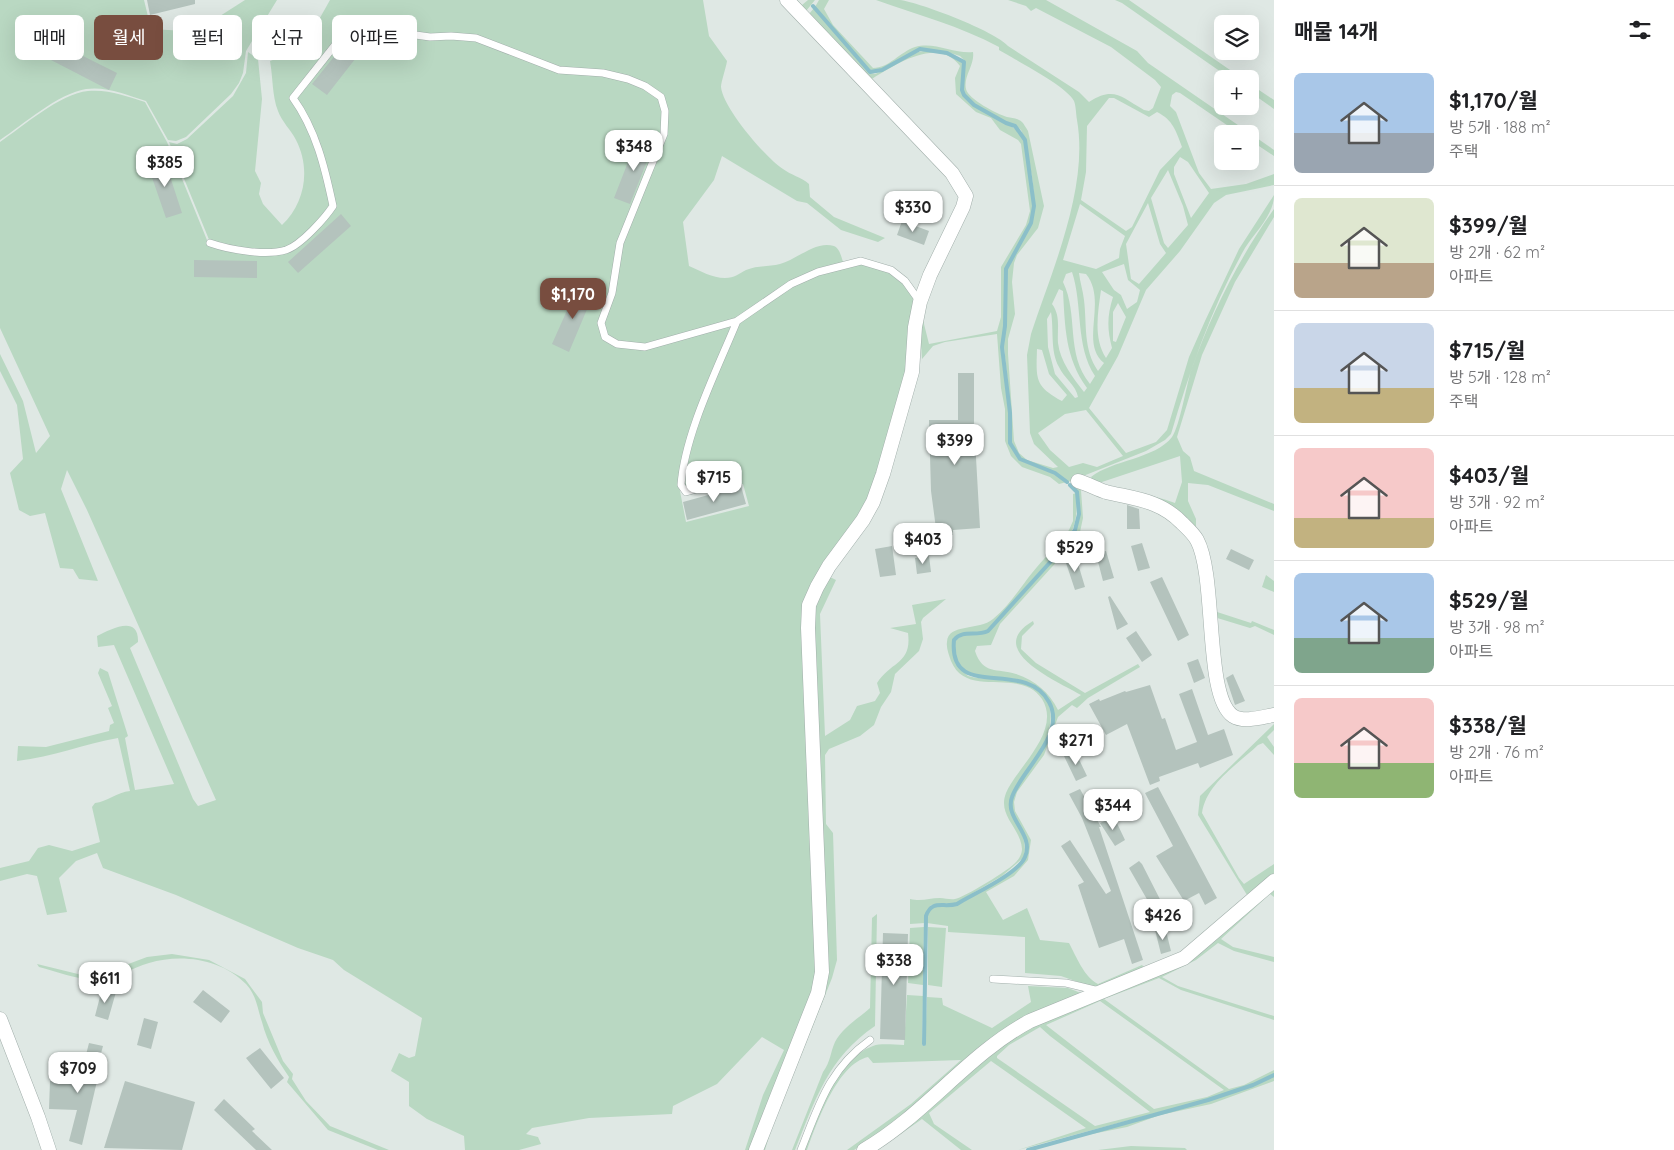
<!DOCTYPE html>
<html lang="ko">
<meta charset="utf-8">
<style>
body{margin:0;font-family:Quicksand,"Noto Sans KR",sans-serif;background:#f6f6f6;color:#202124;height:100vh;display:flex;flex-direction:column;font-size:19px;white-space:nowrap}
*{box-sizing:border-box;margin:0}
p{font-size:16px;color:#757577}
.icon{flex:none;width:28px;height:28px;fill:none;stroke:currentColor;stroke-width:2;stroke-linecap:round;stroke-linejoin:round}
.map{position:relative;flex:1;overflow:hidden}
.drawer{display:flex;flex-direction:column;background:#fff;width:400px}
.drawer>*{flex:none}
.hud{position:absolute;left:15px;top:15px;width:475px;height:45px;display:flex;gap:10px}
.buttons{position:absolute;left:1214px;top:15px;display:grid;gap:10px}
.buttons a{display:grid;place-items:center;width:45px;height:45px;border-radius:8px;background:#fff;box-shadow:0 5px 20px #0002;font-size:25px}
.price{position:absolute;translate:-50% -42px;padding:0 11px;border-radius:10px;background:#fff;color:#222;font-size:16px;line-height:32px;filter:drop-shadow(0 1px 2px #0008)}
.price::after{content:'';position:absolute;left:50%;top:30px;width:15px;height:11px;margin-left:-8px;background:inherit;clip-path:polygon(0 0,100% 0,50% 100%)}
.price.selected{background:#784d3f;color:#fff}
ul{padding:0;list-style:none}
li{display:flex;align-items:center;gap:15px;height:125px;padding:0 20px}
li+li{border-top:1px solid #e0e0e0}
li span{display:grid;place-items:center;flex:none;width:140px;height:100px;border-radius:8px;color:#555}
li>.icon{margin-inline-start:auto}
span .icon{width:60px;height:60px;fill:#fffc;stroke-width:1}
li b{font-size:21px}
h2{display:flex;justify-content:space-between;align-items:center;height:60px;padding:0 20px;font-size:21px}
.tag{padding:0 18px;border-radius:8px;background:#fff;box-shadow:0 5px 20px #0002;font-size:18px;line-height:45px}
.tag.selected{background:#784d3f;color:#fff}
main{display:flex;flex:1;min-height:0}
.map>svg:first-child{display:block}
.green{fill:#b9d8c2;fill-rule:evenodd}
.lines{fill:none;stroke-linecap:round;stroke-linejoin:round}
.stream{stroke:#8bbfc9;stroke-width:4}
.building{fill:#b4c3bd}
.service-casing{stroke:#a2afab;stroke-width:8}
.minor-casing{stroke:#a2afab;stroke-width:15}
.service{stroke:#fff;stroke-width:7}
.minor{stroke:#fff;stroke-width:14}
</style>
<main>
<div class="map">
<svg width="1274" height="1150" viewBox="0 0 1274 1150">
<rect width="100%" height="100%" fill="#dfe8e4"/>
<path class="green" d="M0,0H144L151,29L220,33V16L245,0H277L246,51L243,73L239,83L231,94L186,137L176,141L168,140L146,101C127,95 106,86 86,89C57,94 24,124 0,140Z
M330,0H703L709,36L727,61C726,68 721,82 721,87C723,108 765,157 783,169C791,175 801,177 809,184L810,197L834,217L885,238L878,242L841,230L807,203L797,201L722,156L714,180L683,222L689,266C701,271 712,278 725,278C735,278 738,274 746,270C758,265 769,267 780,264C796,260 816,240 834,246C840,249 841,256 843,262L817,270L736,319L645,345L617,342L607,336L603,323L622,244L666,135L662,96L646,84L560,68L476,36L430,35L405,31L338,38L290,98C314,130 321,167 331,205C321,220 303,240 287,247C271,255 227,247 210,242L169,142L177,144L187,139L233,96L246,73L248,52L258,59L262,99L255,171L261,183L259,194L263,204L282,225C305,203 311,169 296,140C291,130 282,122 278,111C272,96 273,77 270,61L290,54L312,32Z
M792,0H797L802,5L808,0H815L806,11L809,14L814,8L870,73L875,74L882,71C906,59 913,47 941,52C949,54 957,57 963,62L961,90L967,100L1019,131L1024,140L1030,178L1033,207L1030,222L1005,269L1004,326L1001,347L1009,413V443L1019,460L1054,474L1067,482L1059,484L1050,477L1022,467L1011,456L1005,441V409L1001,388L997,334L945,342L933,346L922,359L919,319L923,320L929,344L997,331L1001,317V267L1026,225L1030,211L1021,144L1018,140L1000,130L991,118L976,112L956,94L955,78L960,66C938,35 893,66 870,80Z
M819,0H829L824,9L833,25L873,68C889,68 900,52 915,47C934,41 954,54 973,52C975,65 963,76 966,89C968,99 997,114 1007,117C1012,118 1017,118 1022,122C1024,124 1026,128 1028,131L1044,206L1038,228L1017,255L1014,263L1012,282L1015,314L1008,339V354L1014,441L1019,453L1027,460L1053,468L1058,467L1034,444L1030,433L1027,355L1031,334C1052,270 1089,188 1077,120C1076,114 1076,106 1074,101C1068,87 1014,59 999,50V47C960,26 918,15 876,0C884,0 893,0 900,0C921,3 995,31 1008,46L1079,92L1089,102C1114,86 1121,97 1144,110L1149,111L1153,108L1161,87L1155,80L1111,47L1036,8L1031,11L1026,6L1008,0H1046L1137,51L1148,63L1274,150V156L1250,140V134H1240L1180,93L1176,92L1172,95L1170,106L1176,112L1199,173L1211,189L1246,184L1274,174V185L1226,195L1214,203L1180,251L1146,290L1118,356L1089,408L1126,453L1156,442L1167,430L1189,357L1205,321L1239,249L1274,195C1274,215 1255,232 1245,248C1212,306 1190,370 1171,434L1165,440L1146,451L1068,482L1055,472L1021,458L1011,442V413L1004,347L1007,270L1032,223L1035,206L1032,177L1025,140L1021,130L1015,125L1006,122L974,104L965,94L963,89L965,61L960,56L947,52L920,48L881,70L871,71L815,7ZM1109,98H1114L1149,117L1157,112C1173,120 1176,131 1182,147L1160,170L1132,227L1126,231L1081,200L1086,172L1087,126ZM1180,157L1188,162L1209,193L1191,218L1174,174V167ZM1168,170L1183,206L1188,225L1168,248L1164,243L1151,198ZM1148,203L1160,244L1166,253L1139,284L1131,279L1126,244ZM1080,204L1125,236L1120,249L1119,258L1096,269L1063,260ZM1124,264L1128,280L1140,290L1137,302L1127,309L1121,295L1114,290L1102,272ZM1072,272C1083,305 1075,346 1095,376L1090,384C1065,353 1079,315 1063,282L1066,274ZM1079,273L1086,274C1108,301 1079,343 1104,363L1098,371C1083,349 1087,325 1084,300C1083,291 1080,282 1079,273ZM1059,289L1063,291C1065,326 1065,358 1087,388L1084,392C1073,378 1060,361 1058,343C1057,329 1061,316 1052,304ZM1101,290L1113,297C1107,316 1107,329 1112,348L1106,358C1093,338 1098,312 1101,290ZM1118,303L1126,317L1116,342L1113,341V312ZM1051,312C1054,330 1050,351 1059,367C1064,378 1076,385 1078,397L1075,398L1055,374L1048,347L1047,319ZM1037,349L1042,350L1049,374L1067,395L1062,401C1035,386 1036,380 1037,349ZM1086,410L1123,456L1097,467L1083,463L1069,467L1050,450L1038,433L1065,414Z
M1115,0H1129L1243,79H1231L1122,3Z
M387,33L430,39L475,40L559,72L603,75L627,80L644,88L659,98L663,111L662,134L618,243L610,293L599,323L603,338C617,346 629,349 645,349L735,324L700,406L681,466L679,486L686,522L749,506L743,484H739L737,477L687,491L682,484L683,468L703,408L738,323L792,286L819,274L861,263L890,271L903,283L917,301C909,324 911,345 908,369C905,406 887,466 871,500C856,532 813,571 805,602C802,615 803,630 803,644L817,976L808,1006L773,1088L750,1150H745L763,1095L784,1050L762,1037L717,1084L673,1106L672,1114L589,1118L532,1128L526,1134L538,1137L541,1144L519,1150H465L464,1136L427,1119L409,1106V1082L391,1071L399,1053L409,1058L415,1056L422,1018L344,970L333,960L298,948L176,895L103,868L97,853L76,861L59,878L67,912L47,915L37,876L27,874L0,881V868L29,861L38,848L49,845L72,851L100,842L92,807L95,803C107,802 117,792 130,791L118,738C84,744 53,757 17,761L18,746L46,747L109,731L110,725L114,723L108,708L112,706L98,673L100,668L108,672L128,736L125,738L135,790L174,784L114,645L98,647L97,636C111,629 139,614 138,642L130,648L193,799L198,806L216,800L87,510L67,470L61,489L98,581L79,579L73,569L60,568L45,513L30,516L19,510L10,473L23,459L17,405L0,371V354L23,401L36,453L50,436L0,328V142C22,127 61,93 88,91C108,89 126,96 145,102L167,142L209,245C225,250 273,259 289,251C307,241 324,223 335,206C327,168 318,130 295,98L340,41L356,35Z
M1250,84L1274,100V109L1250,92Z
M1274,209V217L1235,282L1202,355L1177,437L1183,451L1190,457L1194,471L1274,504V511L1208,485L1188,483V501L1196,519V531L1093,481L1091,477C1112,460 1155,459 1172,437C1180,425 1186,387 1191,371C1211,314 1239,258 1274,209ZM1180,456L1182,482L1175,503C1150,493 1124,492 1099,483Z
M1074,484L1081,490L1083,518L1080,532L1061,557L1000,624L991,645L977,646L975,651C983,675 997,668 1016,674C1036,681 1049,692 1058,710L1081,695C1057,681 983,650 1033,621L1034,624L1022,636L1021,649L1036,663L1085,693L1138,664L1140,667L1088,698L1077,708L1072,705L1058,717L1044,755L1017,792L1014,802L1015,811L1031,840L1028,860L1014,876L986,892L1003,920L1027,908L1040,940L1069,943C1076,956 1084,977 1098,984L1142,965L1145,968L1095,988L1061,976L1025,973V937L948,932V926L927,923V916L932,906L957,905L1003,878L1026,858C1032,830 1008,819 1012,801C1017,772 1073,735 1047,698C1042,691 1035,685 1027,682C1008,675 988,680 970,675C958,666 953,655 955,641C964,630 977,638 988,631L1071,539C1081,523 1085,499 1071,485Z
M1076,493C1078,516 1076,530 1061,548L987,630C975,637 963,628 953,640C951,655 957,667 968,676C988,682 1010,675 1029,684C1063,700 1051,737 1034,762C1026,773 1015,784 1011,797C1004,817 1030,830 1024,857L1002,876L956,903L931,905L925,916V923L910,924V899C922,902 929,898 940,898C945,898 950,900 955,899C963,898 1011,869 1016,862C1019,859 1022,854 1022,849C1021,828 997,816 1006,793C1017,767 1062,731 1042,699C1020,666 967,700 951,661C949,655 946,648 947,642C948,623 979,631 993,619C1009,606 1020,588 1032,573C1044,558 1058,545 1069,530L1073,521V494Z
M1266,575L1274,581V592L1262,587Z
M828,576L836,580L820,614L825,736L850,720L857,706L875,701L880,693L877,683C891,661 912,664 908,633L890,628L916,624L912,605L946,599L923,618L921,622L923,639L919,651L895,674L891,692L881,707L874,725L860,736L829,749L825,755L826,824L833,833L837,960L832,978L770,1133L765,1150H761L821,993L812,636L816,605Z
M1214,611L1251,623L1252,621L1274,630V635L1255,626L1250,628L1214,617Z
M1274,724V730L1267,737L1274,747V755L1263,743L1258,745C1238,764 1206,784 1202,813L1239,878L1244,884L1274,864V873L1247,895L1198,815L1200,796Z
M1274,884V897L1270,894L1221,939L1233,947L1274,957V962L1234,951L1218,943L1196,960L1162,977L1178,986L1274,1016V1020L1181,990L1159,978L1104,999L1229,1089L1244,1085L1274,1070V1074L1253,1084L1208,1099L1018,1150L1086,1128L991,1061L929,1113L934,1124L972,1150H961L922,1119L878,1150H871L1012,1036L1164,971ZM1100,1001L1224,1090L1207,1097L1154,1109L1046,1025ZM1040,1027L1050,1036L1150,1112L1095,1126L997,1058V1056L1009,1045Z
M877,914L875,1026C828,1058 815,1100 795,1150H792L823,1072C831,1061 830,1053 835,1042C842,1028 859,1018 870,1008L872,918Z
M924,927L923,985L908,983L910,928Z
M928,927L946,928L942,987L928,985Z
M172,954L209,960L245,979L262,1002L263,1013L283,1061L293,1074L292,1079L306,1101L330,1126L389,1150H378L328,1130L287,1082L289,1077C278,1061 267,1042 262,1022C257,1008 257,996 246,984C222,959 181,953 149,963C132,968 117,978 99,979C79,981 58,972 39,967L37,964L82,975L115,969L147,957Z
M1028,986L1068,988L1081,993L1028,1015L1005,1028L930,1094L870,1139L854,1150H847L911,1104L961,1060L873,1063L868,1057C837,1064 817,1123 807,1150H804C818,1116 834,1060 873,1046C881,1043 894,1045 904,1045L907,995L923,996L922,1045L925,1046L927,997L942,998L943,1005L992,1028L1031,1002Z
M1274,1076V1081L1211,1104L1160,1115L1127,1127L1072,1138L1208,1101L1254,1086Z
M1131,1146L1185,1148L1187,1150H1098Z"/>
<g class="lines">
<path class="stream" d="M813,6L870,72L882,70L920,49L947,53L964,62L962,90L964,95L974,105L1006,123L1015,126L1025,140L1034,206L1031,223L1006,269L1005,326L1002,347L1010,413V443L1020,459L1055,473L1067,482
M924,1044L926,916C932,899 943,908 957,904C973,894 1018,874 1025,857C1035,834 1004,819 1012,797C1021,770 1067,735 1049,702C1025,657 948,703 954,640C963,629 976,637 988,631L1062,549L1075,530L1079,514L1077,492L1070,485
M1028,1150L1208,1100L1253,1085L1274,1075"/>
</g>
<path class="building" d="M147,0H195V4L150,15Z
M345,43L359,54L327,95L312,84Z
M59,44L117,73L109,90L51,60Z
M637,139L653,146L630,204L614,198Z
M164,158L182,213L166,218L147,163Z
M341,214L351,226L298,273L288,262Z
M902,221L929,231L924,245L897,235Z
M194,260L257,261V278L194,277Z
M577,288L593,295L569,352L552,344Z
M958,373H974V422L980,528L953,530V535L937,536L931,491L929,420H958Z
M741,486L746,504L687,520L683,502Z
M1127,505L1139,509L1140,529H1127Z
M1142,543L1150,568L1138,571L1131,546Z
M892,546L896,575L880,577L875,549Z
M1231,549L1254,560L1249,570L1226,559Z
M1106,551L1114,578L1103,581L1096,554Z
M929,556L931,572L917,574L915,558Z
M1076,557L1085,587L1075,590L1065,560Z
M1162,577L1189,635L1178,641L1150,582Z
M1110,596L1128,624L1117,630L1108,597Z
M1136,631L1152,655L1142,662L1126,638Z
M1198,659L1205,678L1194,683L1187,663Z
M1233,674L1245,701L1235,705L1226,678Z
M1150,685L1162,719L1165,718L1176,750L1197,742L1179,694L1192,689L1208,735L1224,729L1233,755L1200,768L1198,763L1159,777L1160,781L1150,785L1127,724L1106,735L1089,704L1099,699L1100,701L1125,691L1126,692Z
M1075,751L1087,776L1076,781L1064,756Z
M1158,787L1217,898L1205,905L1199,893L1184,901L1156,856L1173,846L1145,793Z
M1080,789L1101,827H1099L1143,960L1132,964L1124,939L1099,948L1078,885L1084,882L1061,846L1070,840L1106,894L1111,891L1082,818L1069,794Z
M1114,817L1125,840L1115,846L1100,823Z
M1139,861L1142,864L1169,917L1160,922L1129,868Z
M1165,927L1171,951L1161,954L1155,930Z
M883,933L908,934L905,1040L880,1039Z
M102,989L116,992L108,1020L95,1016Z
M203,990L230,1011L221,1023L193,1002Z
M144,1018L158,1022L151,1049L137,1045Z
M89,1043L103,1046L95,1076L98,1077L82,1145L69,1141L77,1110L49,1109L50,1081L79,1082Z
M260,1048L284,1078L271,1089L246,1058Z
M125,1081L195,1102L182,1150L104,1148Z
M224,1099L255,1129L252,1131L272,1150H256L214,1110Z"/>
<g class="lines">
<defs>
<path id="service" d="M210,243C230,250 266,256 286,250C301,245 325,218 333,206C325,168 316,130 293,98L339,40L355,34L387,31L430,37L451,36L476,38L559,70L603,73L628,79L645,86L661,97L665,111L664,134L620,243L612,293L601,323L605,337L617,344L645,347L737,321L791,284L818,272L861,261L891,270L905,281L920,302
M736,478L686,492L681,485C685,433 717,370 737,321
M993,979L1066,983L1099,991
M801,1150C819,1105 829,1069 870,1040"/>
<path id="minor" d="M1078,481C1088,484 1097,489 1106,492C1135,499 1160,500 1182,523C1187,528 1193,533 1197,540C1217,577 1204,697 1233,716C1244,723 1262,717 1274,715
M0,1019L38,1117L49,1150
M756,1150L818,993L822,972L808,628L809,605L817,587L829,566L863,520L873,502L883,474L912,372L915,327L920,302L930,275L963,207L966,196L952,173L787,0
M864,1150C926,1114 968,1054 1030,1021L1184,958L1274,881"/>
</defs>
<use href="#service" class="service-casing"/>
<use href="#minor" class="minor-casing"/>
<use href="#service" class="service"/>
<use href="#minor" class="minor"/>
</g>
</svg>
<div class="buttons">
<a><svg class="icon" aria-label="layers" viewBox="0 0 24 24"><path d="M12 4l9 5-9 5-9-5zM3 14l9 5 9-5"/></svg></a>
<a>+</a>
<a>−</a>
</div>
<b class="price" style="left:634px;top:172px">$348</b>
<b class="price" style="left:165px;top:188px">$385</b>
<b class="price" style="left:913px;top:233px">$330</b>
<b class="price selected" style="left:573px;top:320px">$1,170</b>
<b class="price" style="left:955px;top:466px">$399</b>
<b class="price" style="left:714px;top:503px">$715</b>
<b class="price" style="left:923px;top:565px">$403</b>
<b class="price" style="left:1075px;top:573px">$529</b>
<b class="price" style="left:1076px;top:766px">$271</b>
<b class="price" style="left:1113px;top:831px">$344</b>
<b class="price" style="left:1163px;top:941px">$426</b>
<b class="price" style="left:894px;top:986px">$338</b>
<b class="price" style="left:105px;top:1004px">$611</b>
<b class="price" style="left:78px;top:1094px">$709</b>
<div class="hud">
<a class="tag">매매</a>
<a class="tag selected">월세</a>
<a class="tag">필터</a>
<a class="tag">신규</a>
<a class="tag">아파트</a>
</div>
</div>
<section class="drawer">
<h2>매물 14개<svg class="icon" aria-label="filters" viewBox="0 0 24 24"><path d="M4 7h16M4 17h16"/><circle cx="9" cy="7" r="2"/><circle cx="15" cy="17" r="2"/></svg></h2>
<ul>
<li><span style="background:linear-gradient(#a9c7e8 60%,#9aa5b1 0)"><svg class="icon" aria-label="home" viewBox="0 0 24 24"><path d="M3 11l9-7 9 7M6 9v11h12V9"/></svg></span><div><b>$1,170/월</b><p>방 5개 · 188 m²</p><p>주택</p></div></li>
<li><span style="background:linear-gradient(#dfe7d0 65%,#b9a48a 0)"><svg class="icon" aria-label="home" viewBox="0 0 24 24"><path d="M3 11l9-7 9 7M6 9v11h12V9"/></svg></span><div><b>$399/월</b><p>방 2개 · 62 m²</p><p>아파트</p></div></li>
<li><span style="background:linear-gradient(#c9d6e8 65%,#c2b280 0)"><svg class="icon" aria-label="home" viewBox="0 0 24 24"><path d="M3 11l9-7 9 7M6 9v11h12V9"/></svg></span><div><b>$715/월</b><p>방 5개 · 128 m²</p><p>주택</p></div></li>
<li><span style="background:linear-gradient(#f6c9c9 70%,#c2b280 0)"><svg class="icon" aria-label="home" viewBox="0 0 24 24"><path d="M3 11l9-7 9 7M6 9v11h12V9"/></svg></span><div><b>$403/월</b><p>방 3개 · 92 m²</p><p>아파트</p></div></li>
<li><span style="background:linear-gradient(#a9c7e8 65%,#7fa58c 0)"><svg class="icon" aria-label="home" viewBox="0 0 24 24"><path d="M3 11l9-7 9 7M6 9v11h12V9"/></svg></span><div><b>$529/월</b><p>방 3개 · 98 m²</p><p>아파트</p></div></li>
<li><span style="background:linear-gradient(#f6c9c9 65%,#8fb573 0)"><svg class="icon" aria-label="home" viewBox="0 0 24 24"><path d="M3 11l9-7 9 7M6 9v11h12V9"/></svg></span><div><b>$338/월</b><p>방 2개 · 76 m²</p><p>아파트</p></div></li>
</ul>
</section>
</main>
